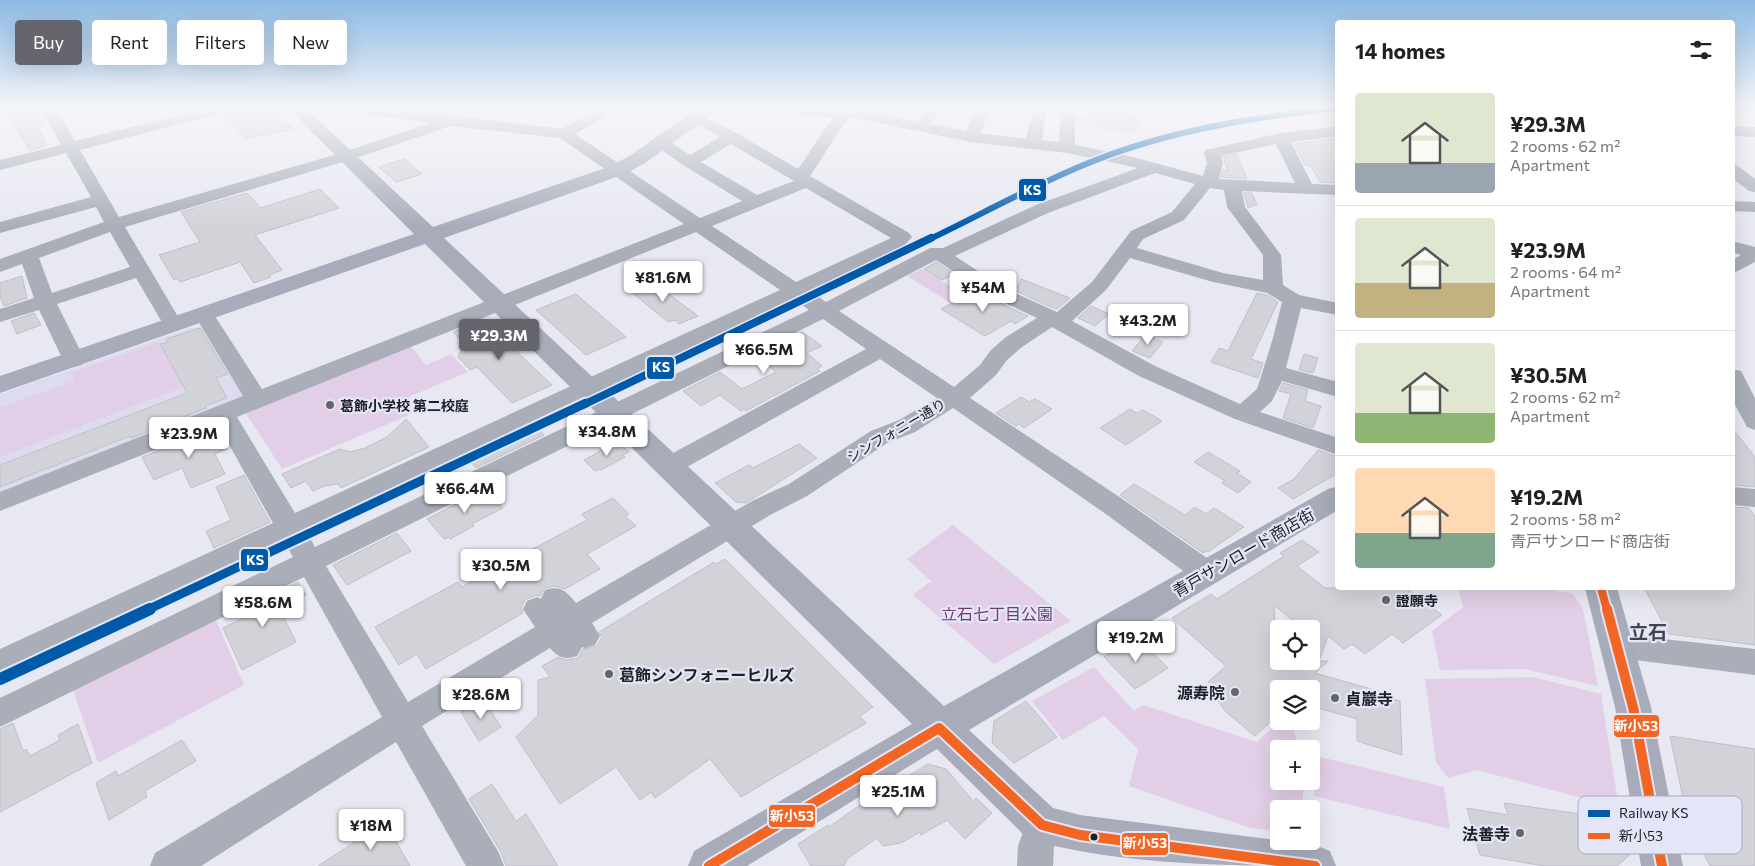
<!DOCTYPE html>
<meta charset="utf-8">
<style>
body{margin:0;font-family:Commissioner,"Noto Sans JP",sans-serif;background:#f2f2f2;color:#202124;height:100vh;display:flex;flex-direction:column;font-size:19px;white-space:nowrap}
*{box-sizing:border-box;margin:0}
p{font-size:16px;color:#757577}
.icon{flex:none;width:28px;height:28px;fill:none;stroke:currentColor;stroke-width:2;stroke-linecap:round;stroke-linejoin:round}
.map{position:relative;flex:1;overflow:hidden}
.details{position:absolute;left:1335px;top:20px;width:400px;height:570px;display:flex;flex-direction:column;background:#fff;border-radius:5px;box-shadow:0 5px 20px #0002}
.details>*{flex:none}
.hud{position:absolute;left:15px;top:20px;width:475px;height:45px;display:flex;gap:10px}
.controls{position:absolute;left:1270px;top:620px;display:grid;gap:10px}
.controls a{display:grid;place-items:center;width:50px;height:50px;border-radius:5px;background:#fff;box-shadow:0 5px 20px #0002;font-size:25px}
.price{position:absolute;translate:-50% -42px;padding:0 11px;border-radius:5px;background:#fff;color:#222;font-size:16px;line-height:32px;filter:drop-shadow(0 1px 2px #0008)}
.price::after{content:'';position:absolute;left:50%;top:30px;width:15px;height:11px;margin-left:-8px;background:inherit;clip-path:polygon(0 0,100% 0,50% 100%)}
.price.active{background:#65656d;color:#fff}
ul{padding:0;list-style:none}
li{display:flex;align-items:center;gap:15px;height:125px;padding:0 20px}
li+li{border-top:1px solid #e0e0e0}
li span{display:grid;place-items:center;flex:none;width:140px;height:100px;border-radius:5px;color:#555}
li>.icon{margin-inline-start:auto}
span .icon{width:60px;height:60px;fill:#fffc;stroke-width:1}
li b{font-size:21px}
h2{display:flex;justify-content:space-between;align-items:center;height:60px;padding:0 20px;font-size:21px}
.pill{padding:0 18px;border-radius:5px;background:#fff;box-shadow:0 5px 20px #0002;font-size:18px;line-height:45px}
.pill.active{background:#65656d;color:#fff}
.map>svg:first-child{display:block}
.built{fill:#dcdcee}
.green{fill:#e2cfe7}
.building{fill:#d2d2d9;stroke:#c0bfc7;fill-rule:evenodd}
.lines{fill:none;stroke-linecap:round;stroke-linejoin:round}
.street{fill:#a9aeb9;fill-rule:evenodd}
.secondary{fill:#a8acba;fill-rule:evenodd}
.bus-1-far1-casing{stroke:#e4e5f6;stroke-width:12}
.bus-1-casing{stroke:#e4e5f6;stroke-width:14}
.bus-1-far1{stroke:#f26522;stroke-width:8}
.bus-1{stroke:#f26522;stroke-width:10}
.rail-1-far3-casing{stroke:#e4e5f6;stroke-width:9}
.rail-1-far2-casing{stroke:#e4e5f6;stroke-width:11}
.rail-1-far1-casing{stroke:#e4e5f6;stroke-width:13}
.rail-1-casing{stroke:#e4e5f6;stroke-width:16}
.rail-1-far3{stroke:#005aaa;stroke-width:6}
.rail-1-far2{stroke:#005aaa;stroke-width:8}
.rail-1-far1{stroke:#005aaa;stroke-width:9}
.rail-1{stroke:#005aaa;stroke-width:12}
.poi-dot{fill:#65656d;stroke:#e4e5f6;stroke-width:2}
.bus-dot{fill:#1e1f25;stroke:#e4e5f6;stroke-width:2}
.labels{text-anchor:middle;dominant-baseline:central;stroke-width:4.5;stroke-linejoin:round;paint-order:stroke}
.poi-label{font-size:14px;font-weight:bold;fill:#1e1f25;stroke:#e4e5f6;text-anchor:start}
.street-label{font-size:14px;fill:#1e1f25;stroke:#e4e5f6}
.near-street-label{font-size:16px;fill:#1e1f25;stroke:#e4e5f6}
.near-park-label{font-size:16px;fill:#6b3c6d;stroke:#e4e5f6}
.near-poi-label{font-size:16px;font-weight:bold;fill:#1e1f25;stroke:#e4e5f6;text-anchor:start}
.near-quarter-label{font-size:19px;font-weight:bold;fill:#424350;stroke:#e4e5f6}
.key{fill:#e4e5f6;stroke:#a9aab7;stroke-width:1}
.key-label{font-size:14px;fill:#1e1f25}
.line-badge{stroke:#e4e5f6;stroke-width:2}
.badge-label{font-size:14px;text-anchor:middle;font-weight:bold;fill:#fff}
</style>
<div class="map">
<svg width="1755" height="866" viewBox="0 0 1755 866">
<rect width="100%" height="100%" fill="#e8e8f2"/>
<path class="built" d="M202,327L245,396L0,496V394L190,328Z"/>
<path class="green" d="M1091,109L1140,116L1135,134L1070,125L1073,115L1086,117Z
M922,269L964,294L949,302L907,276Z
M158,342L183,387L0,457V407L74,381L71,373Z
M409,344L426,365L451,354L468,372L399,401L409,415L282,469L245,412Z
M953,525L1071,621L994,664L913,595L931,581L907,559Z
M1458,588H1544L1573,594L1583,609L1598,686L1524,669L1440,670L1432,631L1463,607Z
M216,620L244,685L98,763L73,690Z
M1094,667L1134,711L1143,705L1257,742L1279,721H1292L1298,749H1279V781H1304L1302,809H1279V831L1250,828L1129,786L1138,749L1104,716L1063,740L1032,701Z
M1533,677L1601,694L1619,808L1477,770L1448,778L1436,762L1425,679Z
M1312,755L1444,787L1450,829L1314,796Z"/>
<path class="building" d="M238,107H268L293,129L245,139L224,115L234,112Z
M36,108L46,124L37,126L47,146L30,151L4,109Z
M1338,138V183L1320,182L1311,166L1305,165L1294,144Z
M1237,154L1247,179L1221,177L1223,170L1228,171L1223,157Z
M404,159L422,174L396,182L379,167Z
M320,189L339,208L255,235L282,270L269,275L271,277L254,283L240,262L180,282L177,279L174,280L159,255L200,242L181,212L247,193L261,208Z
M1244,193H1252L1257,204L1248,208Z
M936,262L954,274L942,280L924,269Z
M22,276L27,298L4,306L0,297V283Z
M1021,279L1070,298L1057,309L1046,305L1012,289L1019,284Z
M650,280L698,316L679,324L675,320L668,322L630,291Z
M977,290L989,298L1028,316L1015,324L1011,321L985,336L941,309Z
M1257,293L1269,296L1278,302L1251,359L1263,363L1258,378L1211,362L1219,348L1228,351Z
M576,294L626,337L586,355L536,310Z
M1091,306L1109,314L1095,326L1078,318Z
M34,313L41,325L17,334L11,321Z
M489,321L518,349L516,351L552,385L512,403L477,367L470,370L458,357L464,344L453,332L477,322Z
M200,328L228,374L216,378L227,398L205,406L206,408L131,438L130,436L0,487V465L187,393L160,344L168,342L166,339Z
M802,332L822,346L807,353L822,366L817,369L820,371L746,411L744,409L741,411L720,395L701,406L683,391L720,372L742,389L776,372L755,355Z
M1145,335L1163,342L1150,358L1132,351Z
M1304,354L1318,358L1313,373L1299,370Z
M1283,383L1308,390L1305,401L1321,406L1313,428L1283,418L1291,394L1279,391Z
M1021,397L1029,402L1035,399L1052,409L1024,428L1019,424L1016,426L996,413Z
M1130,409L1137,413L1143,410L1162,421L1126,445L1100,428Z
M406,419L429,447L341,488L338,484L324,486L313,491L306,481L291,488L282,474L340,449L350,452L365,448L387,437Z
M534,425L544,435L476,468L467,456Z
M216,428L220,434L217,435L226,449L215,454L225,474L191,488L182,468L154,480L142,457Z
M1732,428L1755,457V487L1732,485Z
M617,442L629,452L623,455L625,457L601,470L599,469L595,471L584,460Z
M799,444L817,458L746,503L736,502L715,483L749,465L753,468Z
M1318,450L1338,457V473L1293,499L1278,488L1294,479Z
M1208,452L1240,471L1237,473L1251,482L1238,493L1222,483L1225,481L1194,462Z
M244,475L270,522L214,548L206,531L231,520L216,487Z
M1134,484L1185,515L1195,507L1206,514L1214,508L1244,527L1208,552L1206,551L1203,553L1120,495Z
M486,488L503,508L472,524L474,526L450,539L449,537L444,539L427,519Z
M613,498L629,514L625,516L636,526L587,554L600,569L565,589L555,586L545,588L540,596L536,595L525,600L521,608L523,613L426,669L417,654L399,665L375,627L458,582L462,587L587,520L582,514Z
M1732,507L1749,508L1755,516V645L1669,634L1644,588H1732Z
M397,533L411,551L347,585L333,565Z
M1302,540L1319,552L1297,566L1325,588H1406L1442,615L1403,643L1392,634L1365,654L1352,644L1344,649L1328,636L1319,661H1328L1315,673L1392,695V699L1400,701L1402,755L1357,741V719L1311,706V689H1279V714L1255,736L1226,712L1209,688L1212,685L1208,682L1226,666L1172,618L1211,594L1217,599L1284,556L1280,553ZM1274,605L1303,629H1311V661H1276Z
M725,559L873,707L860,716L866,723L741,797L710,759L655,798L651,792L640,800L616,767L560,804L516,737L538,715V680L550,677L542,666L558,657L566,660L578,658L583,649L597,646L602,637L599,632L714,562L716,564Z
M298,582L306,595L279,608L296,642L242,670L223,628L246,617L242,610Z
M1137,637L1168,668L1135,689L1104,657Z
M483,699L501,727L479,741L461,712Z
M1026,701L1057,737L1014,763L992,743L994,721Z
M13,723L23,751L26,749L30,756L60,740L58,735L78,724L92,763L0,812V729Z
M1670,736L1755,749V866H1710L1688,822Z
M182,740L196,761L145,791L147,797L109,820L96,783L116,771L118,776Z
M928,764L946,769L973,801L976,798L992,813L965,839L947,820L921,835L920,832L901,843L883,846L877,838L847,859L844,866H811L798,844L828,825L829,827L857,807Z
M492,784L516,821L526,814L558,866H506L501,852L469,799Z
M1504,803L1580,814L1582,818L1597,821L1599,826L1621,829L1632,853L1617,866H1544L1480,855L1467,808L1508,815Z
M385,822L410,866H318Z"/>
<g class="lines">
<path class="street" d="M40,107H54L75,141L213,107H236L234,110L80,150L119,217L341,153L430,123L372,115L325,111L320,110L318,107H379L562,129L603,107H620L618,110L575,134L700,218L742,201L683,165L651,143L653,140C666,136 679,148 690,155L720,137L691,120L688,117L691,114L696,112L738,134L798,169C811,152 820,133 834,118L772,111L767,110L765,107H812L840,109L841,107H855V109L918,122L927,107H941L931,124L966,131L978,107H992L980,133L1026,139L1033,107H1047L1042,140L1059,142L1060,115L1054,107H1069L1075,114V145L1129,156L1203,176L1207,163L1204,153L1206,150L1281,133L1338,126V136L1291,142L1312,184L1338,185V195L1242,191L1245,207L1281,255L1283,285L1299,295L1338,303V315L1301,308L1286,368L1338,382V397L1282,381L1272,401L1260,412L1338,438V455L1235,419L1139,376L1052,327L1022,347L1007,360L996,375L970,398L1121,498L1217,565L1221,573L1217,581L1207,584L1197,581L1103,512L953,408L915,432L887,443L807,496L772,514L592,623L600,636L595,645L585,648L582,647L577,656C565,660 559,658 550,648L422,726L499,853L504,866H466L396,742L201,866H150L155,853L382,717L304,577L0,727V698L293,557L284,542L0,676V649L273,523L218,425L0,511V492L243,396L194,314L197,310L204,308L211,310L262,389L684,224L560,138L451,126L353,159L125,227L183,325L180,329L173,331L166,329L136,278L57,304L85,360L82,365L74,367L66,365L63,360L39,310L0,322V309L34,298L22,264L0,272V259L104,222L96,207L0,233V222L91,197L66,153L0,170V160L61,145ZM850,117L971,142L1067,153L1138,168L1036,205L943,248H930L826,302L810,291L903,247L912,237L909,233L810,176C824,156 835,135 850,117ZM731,144L794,181L757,195L701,162ZM1276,144L1295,183L1219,179L1223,163L1221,156ZM1155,173L1195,184L1172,212L1131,231L1092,282L1057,312L1004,288L955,256L1048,213ZM806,188L891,238L796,282L712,226ZM1210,188L1224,190L1227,207L1263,255V280L1223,273L1137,248L1143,239L1184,220ZM110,232L130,267L52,293L39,258ZM696,232L780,290L295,513L237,417ZM1130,258L1213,282L1267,293L1282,302L1273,338L1257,389L1240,404L1155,366L1072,321L1106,290ZM936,260L990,296L1037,318L1006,337L991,350L980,365L954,387L839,311ZM794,299L809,310L315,547L306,531ZM823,319L866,349L660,460L657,466L660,472L669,475L678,472L880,359L937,398L899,420L871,431L789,484L754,500L576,603C566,591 561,585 545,590L541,599L537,597L527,601L523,609L535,627L408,702L326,566Z
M1283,107H1320L1318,110C1308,113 1295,113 1285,110Z
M1732,107H1755V113L1732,112Z
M1732,126L1755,127V137L1732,136Z
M1732,164L1738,166L1755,179V192L1749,191L1732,178Z
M1732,201L1755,202V212L1732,211Z
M1732,241L1755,247V262L1732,274V260L1741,255L1732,252Z
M1732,369L1741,371L1755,398V430L1747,427L1732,399Z
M1732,487L1755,489V507L1732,505Z
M1618,634L1755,649V675L1618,658L1608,655L1603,646L1608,637Z
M1042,808L1054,813L1059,825L1054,846L1053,866H1017L1018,846L1030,813Z"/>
<path class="secondary" d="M287,107H304L433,227L611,166L631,155L700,107H719L717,111L645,163L625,174L444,238L944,706L1328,489L1338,486V510L969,730L1053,808L1080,815L1315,845L1330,851L1336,866C1237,866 1120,866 1028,839L937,749L747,866H688L694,851L912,724L425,244L0,393V376L414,234Z
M1585,588H1617L1651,707L1683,866H1641L1615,707Z"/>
<defs>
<path id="bus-1-far1" d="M1601,588L1607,610"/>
<path id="bus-1" d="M1607,609L1633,707L1662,866
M939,728L1042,825L1080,835L1315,866
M709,866L939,728"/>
</defs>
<use href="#bus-1-far1" class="bus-1-far1-casing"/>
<use href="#bus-1" class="bus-1-casing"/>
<use href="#bus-1-far1" class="bus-1-far1"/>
<use href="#bus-1" class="bus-1"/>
<defs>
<path id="rail-1-far3" d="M928,240C980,215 1032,186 1086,164C1165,131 1253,117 1338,108"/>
<path id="rail-1-far2" d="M583,405L931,238"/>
<path id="rail-1-far1" d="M147,610L586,403"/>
<path id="rail-1" d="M0,679L150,609"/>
</defs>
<use href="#rail-1-far3" class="rail-1-far3-casing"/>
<use href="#rail-1-far2" class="rail-1-far2-casing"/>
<use href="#rail-1-far1" class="rail-1-far1-casing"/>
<use href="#rail-1" class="rail-1-casing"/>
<use href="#rail-1-far3" class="rail-1-far3"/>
<use href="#rail-1-far2" class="rail-1-far2"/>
<use href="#rail-1-far1" class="rail-1-far1"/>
<use href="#rail-1" class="rail-1"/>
</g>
<linearGradient id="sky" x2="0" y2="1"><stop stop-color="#8dbae4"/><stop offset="0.47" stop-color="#f5f5f9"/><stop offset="1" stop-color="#f5f5f9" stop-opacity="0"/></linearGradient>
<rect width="1755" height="228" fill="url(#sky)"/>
<g class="poi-dot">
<circle cx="330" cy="405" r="5"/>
<circle cx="1386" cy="600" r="5"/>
<circle cx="609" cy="674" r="5"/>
<circle cx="1235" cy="692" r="5"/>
<circle cx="1335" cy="698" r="5"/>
<circle cx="1520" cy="833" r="5"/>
</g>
<circle class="bus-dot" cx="1094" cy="837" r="4.5"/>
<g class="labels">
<g class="poi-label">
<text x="340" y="405">葛飾小学校 第二校庭</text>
<text x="1396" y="600">證願寺</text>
</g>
<g class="street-label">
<text transform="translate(896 430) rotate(-30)">シンフォニー通り</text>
</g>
<g class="near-street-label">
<text transform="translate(1243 552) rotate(-30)">青戸サンロード商店街</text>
</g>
<g class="near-park-label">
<text x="997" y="613">立石七丁目公園</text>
</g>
<g class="near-poi-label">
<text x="619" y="674">葛飾シンフォニーヒルズ</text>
<text x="1225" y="692" text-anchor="end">源寿院</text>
<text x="1345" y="698">貞巖寺</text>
<text x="1510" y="833" text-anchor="end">法善寺</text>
</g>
<g class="near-quarter-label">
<text x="1648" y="631">立石</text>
</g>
</g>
<rect x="1578" y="796" width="164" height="58" rx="8" class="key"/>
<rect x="1588" y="810" width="22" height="7" fill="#005aaa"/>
<rect x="1588" y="833" width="22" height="6" fill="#f26522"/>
<g class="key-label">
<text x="1619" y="818">Railway KS</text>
<text x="1619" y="841">新小53</text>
</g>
<g class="line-badge">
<rect x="1018" y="178" width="29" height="24" rx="5" fill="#005aaa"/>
<rect x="646" y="356" width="29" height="24" rx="5" fill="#005aaa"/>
<rect x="240" y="548" width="29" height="24" rx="5" fill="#005aaa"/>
<rect x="1613" y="714" width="47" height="24" rx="5" fill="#f26522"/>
<rect x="768" y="804" width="48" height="24" rx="5" fill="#f26522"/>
<rect x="1121" y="832" width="48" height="24" rx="5" fill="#f26522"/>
</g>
<g class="badge-label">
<text x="1032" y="195">KS</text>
<text x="661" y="372">KS</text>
<text x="255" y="565">KS</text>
<text x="1636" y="731">新小53</text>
<text x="792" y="821">新小53</text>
<text x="1145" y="848">新小53</text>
</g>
</svg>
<div class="controls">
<a><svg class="icon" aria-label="locate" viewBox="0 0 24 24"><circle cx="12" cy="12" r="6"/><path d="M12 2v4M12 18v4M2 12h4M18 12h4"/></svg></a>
<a><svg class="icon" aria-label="layers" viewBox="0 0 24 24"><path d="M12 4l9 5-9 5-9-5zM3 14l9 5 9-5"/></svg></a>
<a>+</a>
<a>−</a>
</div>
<b class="price" style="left:663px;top:303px">¥81.6M</b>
<b class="price" style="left:983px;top:313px">¥54M</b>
<b class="price" style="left:1148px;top:346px">¥43.2M</b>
<b class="price active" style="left:499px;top:361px">¥29.3M</b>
<b class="price" style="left:764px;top:375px">¥66.5M</b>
<b class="price" style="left:607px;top:457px">¥34.8M</b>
<b class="price" style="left:189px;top:459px">¥23.9M</b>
<b class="price" style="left:465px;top:514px">¥66.4M</b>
<b class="price" style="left:501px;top:591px">¥30.5M</b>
<b class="price" style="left:263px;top:628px">¥58.6M</b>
<b class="price" style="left:1136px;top:663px">¥19.2M</b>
<b class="price" style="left:481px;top:720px">¥28.6M</b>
<b class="price" style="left:898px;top:817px">¥25.1M</b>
<b class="price" style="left:371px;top:851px">¥18M</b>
<div class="hud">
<a class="pill active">Buy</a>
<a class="pill">Rent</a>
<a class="pill">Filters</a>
<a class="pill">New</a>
</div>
<section class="details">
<h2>14 homes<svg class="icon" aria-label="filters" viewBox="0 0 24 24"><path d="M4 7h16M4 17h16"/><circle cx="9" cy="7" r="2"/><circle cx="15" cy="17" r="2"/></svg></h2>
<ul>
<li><span style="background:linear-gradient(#dfe7d0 70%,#9aa5b1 0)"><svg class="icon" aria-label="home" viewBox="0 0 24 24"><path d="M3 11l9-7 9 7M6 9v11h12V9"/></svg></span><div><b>¥29.3M</b><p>2 rooms · 62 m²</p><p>Apartment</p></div></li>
<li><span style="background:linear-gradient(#dfe7d0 65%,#c2b280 0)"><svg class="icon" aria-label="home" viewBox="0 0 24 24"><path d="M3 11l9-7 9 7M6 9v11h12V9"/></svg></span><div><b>¥23.9M</b><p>2 rooms · 64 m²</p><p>Apartment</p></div></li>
<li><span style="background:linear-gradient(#dfe7d0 70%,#8fb573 0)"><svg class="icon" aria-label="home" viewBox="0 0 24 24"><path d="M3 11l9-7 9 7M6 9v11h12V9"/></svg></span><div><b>¥30.5M</b><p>2 rooms · 62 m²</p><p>Apartment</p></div></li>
<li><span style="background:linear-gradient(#ffd9b3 65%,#7fa58c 0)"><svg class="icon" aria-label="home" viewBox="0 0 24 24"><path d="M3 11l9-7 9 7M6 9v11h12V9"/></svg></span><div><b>¥19.2M</b><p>2 rooms · 58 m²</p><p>青戸サンロード商店街</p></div></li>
</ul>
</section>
</div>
